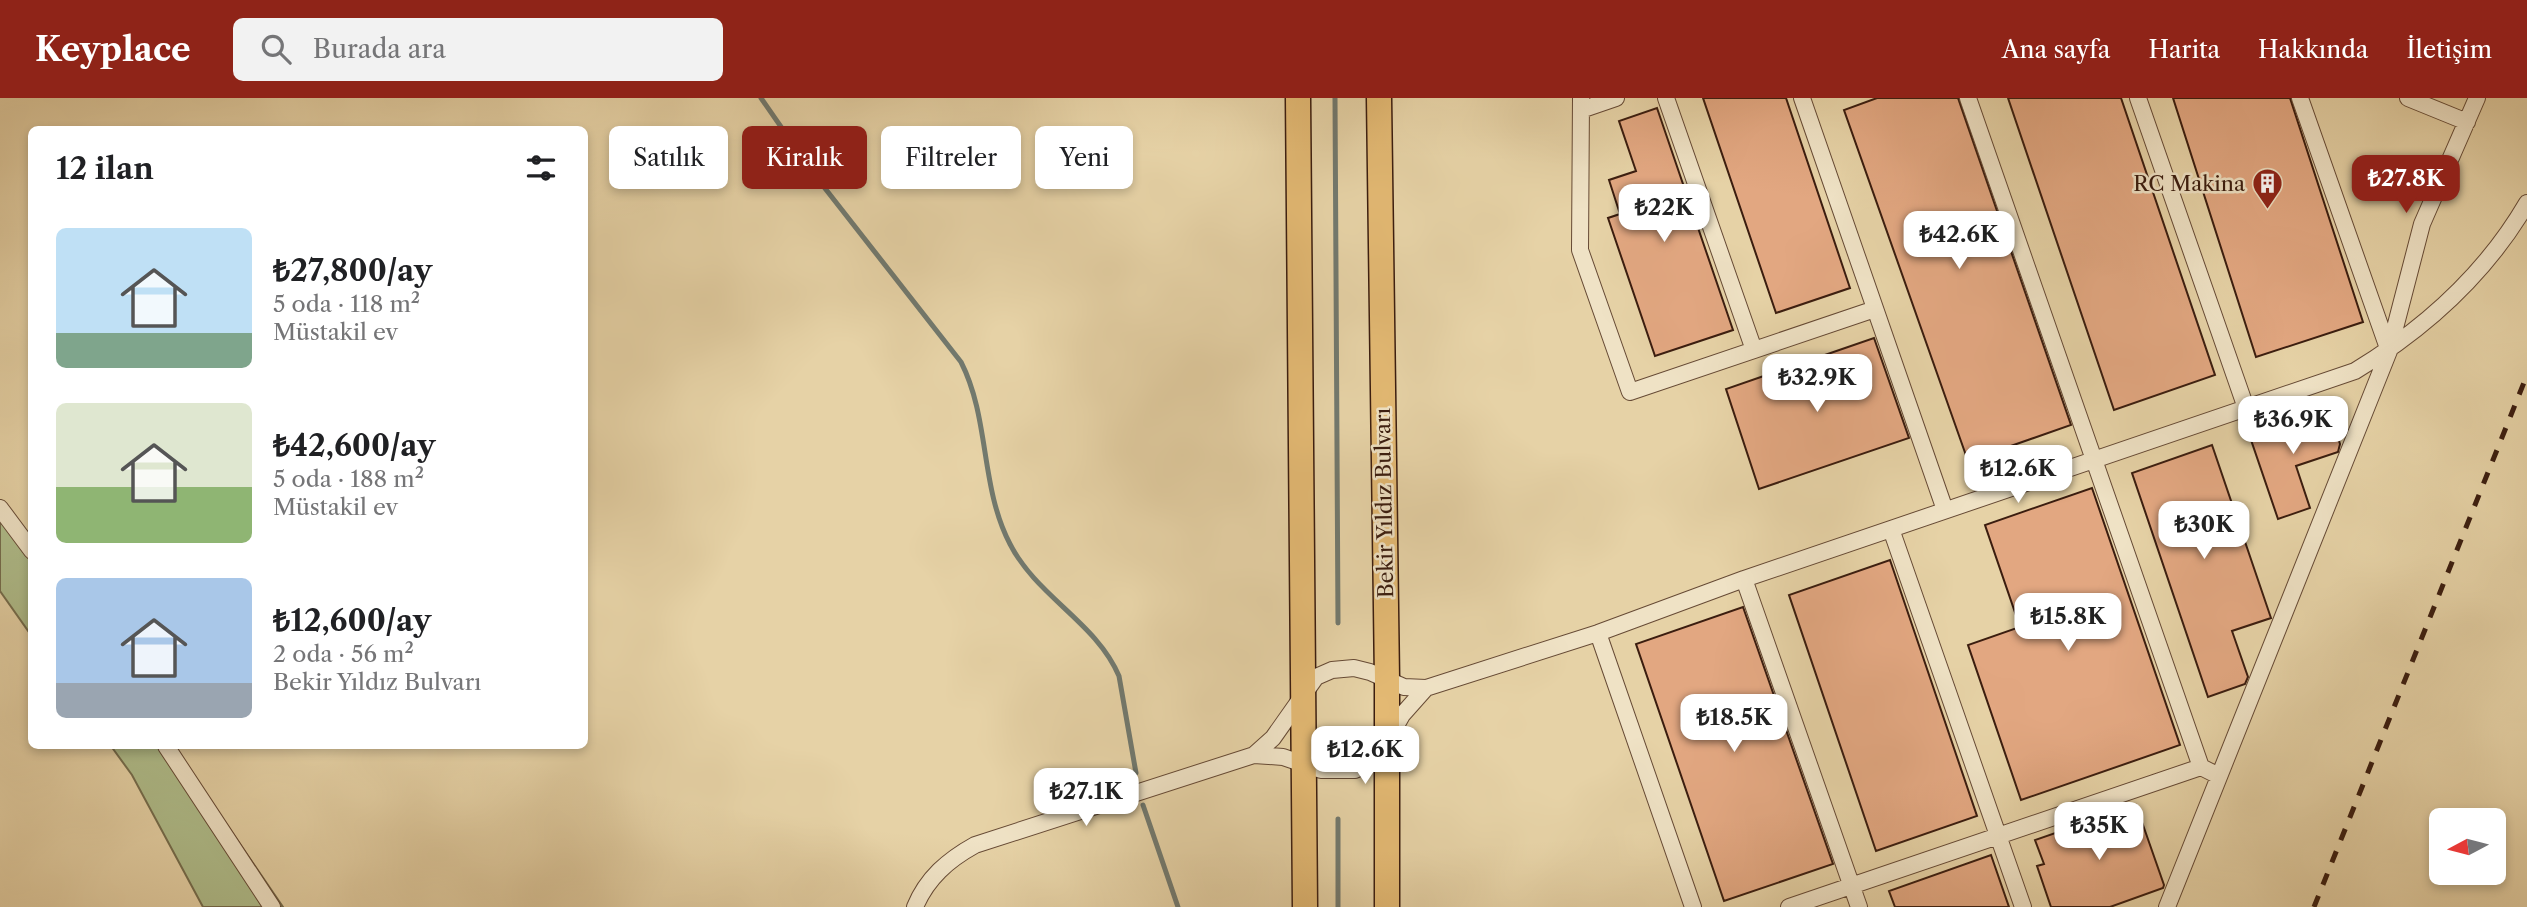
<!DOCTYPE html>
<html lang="tr">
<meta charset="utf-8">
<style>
body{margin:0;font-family:"Libre Caslon Text",serif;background:#f2f2f2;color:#202124;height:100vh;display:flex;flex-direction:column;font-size:26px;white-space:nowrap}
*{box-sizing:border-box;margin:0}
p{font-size:23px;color:#757577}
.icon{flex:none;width:38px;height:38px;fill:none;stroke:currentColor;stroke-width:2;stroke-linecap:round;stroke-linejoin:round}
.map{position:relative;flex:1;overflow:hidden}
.sheet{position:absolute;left:28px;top:28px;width:560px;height:623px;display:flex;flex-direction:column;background:#fff;border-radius:10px;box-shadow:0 4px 10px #0003}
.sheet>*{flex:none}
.banner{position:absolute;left:609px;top:28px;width:665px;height:63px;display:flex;gap:14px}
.needle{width:46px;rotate:263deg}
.controls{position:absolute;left:2429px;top:710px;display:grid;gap:14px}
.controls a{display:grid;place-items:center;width:77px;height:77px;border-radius:10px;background:#fff;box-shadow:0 4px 10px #0003;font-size:35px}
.price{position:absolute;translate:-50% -60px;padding:0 16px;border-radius:14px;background:#fff;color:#222;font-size:23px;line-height:46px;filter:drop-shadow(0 2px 4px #0008)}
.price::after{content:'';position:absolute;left:50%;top:42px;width:21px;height:16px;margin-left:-10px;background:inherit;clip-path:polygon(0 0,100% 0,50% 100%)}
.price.active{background:#8f2418;color:#fff}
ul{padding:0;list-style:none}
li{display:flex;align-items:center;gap:21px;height:175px;padding:0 28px}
li span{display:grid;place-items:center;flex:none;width:196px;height:140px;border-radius:10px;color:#555}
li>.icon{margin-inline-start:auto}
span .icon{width:84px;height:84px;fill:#fffc;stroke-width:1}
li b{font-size:30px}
h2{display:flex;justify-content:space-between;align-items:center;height:84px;padding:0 28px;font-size:30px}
.pill{padding:0 24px;border-radius:10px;background:#fff;box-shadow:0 4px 10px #0003;font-size:24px;line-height:63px}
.pill.active{background:#8f2418;color:#fff}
header{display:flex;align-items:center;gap:42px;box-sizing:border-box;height:98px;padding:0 35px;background:#8f2418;color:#fff}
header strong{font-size:33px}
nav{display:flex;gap:38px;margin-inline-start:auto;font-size:24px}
.search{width:490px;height:63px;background:#f2f2f2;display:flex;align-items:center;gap:18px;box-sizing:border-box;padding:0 24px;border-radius:10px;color:#757577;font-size:26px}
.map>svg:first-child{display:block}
.green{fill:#afbd8b;stroke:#756d4d;stroke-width:2}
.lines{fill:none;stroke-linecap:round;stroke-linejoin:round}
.stream{stroke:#72796e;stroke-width:5}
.building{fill:#e2a781;stroke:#3b1d0f;stroke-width:2}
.minor-casing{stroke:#664a35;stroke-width:18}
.primary-casing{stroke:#3b1d0f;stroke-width:27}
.minor{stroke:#efe2c5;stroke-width:16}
.primary{stroke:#e3b973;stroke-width:24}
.rail{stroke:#3b1d0f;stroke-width:5;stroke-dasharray:12 12;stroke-linecap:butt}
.labels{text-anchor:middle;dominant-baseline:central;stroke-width:5;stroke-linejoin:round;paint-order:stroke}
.poi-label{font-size:21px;fill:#3b1d0f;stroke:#efe2c5;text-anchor:end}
.street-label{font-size:21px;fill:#3b1d0f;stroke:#efe2c5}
</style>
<header>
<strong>Keyplace</strong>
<div class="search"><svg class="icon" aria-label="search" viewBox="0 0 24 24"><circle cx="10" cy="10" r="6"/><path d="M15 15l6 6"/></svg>Burada ara</div>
<nav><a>Ana sayfa</a><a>Harita</a><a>Hakkında</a><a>İletişim</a></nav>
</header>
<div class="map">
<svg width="2527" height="809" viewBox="0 0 2527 809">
<rect width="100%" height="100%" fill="#e6d2a6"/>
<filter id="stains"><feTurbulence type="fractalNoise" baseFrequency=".00286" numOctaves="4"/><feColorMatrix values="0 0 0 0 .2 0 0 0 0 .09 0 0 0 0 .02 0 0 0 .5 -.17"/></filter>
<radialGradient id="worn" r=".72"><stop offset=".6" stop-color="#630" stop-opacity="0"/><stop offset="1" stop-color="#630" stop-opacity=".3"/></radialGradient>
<path class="green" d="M0,418L31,462V537L0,493Z
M111,648H167L214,708L283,809H203L132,677Z"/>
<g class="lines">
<path class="stream" d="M761,0L813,75L961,264C990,321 980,389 1010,446C1037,499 1096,524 1119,578L1136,675
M1335,0L1338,525
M1143,707L1178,809
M1338,809V721"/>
</g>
<path class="building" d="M1703,0H1786L1850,190L1776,215Z
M1877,0H1958L2071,327L1968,363L1844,12Z
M2008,0H2121L2215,277L2114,312Z
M2173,0H2290L2363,224L2256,259Z
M1657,10L1733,232L1655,258L1608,120L1620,116L1609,82L1636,73L1619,23Z
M1874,240L1909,340L1759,391L1726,291Z
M2328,309L2340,346L2338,354L2296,368L2310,410L2278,421L2249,336Z
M2212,347L2271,520L2232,533L2248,579L2245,586L2208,599L2132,375Z
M2092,390L2180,647L2021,702L1968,547L2020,529L1985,427Z
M1890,462L1977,718L1876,753L1789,497Z
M1743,509L1833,766L1724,803L1636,546Z
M2136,707L2164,787L2163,790L2110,809H2051L2037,768L2044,766L2035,742Z
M1991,757L2009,809H1895L1889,793Z"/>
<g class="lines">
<defs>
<path id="minor" d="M1581,0L1580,152L1630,294L1875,211
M1666,0L1754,252
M1802,0L1945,412
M1968,0L2201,669L2219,678
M2138,0L2246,310
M2300,0L2389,253
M2408,0L2467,24
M1581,12L1616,0
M0,410L32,453
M1891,431L2023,809
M1744,481L1859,809
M1598,535L1693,809
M166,648L272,809
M1254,657L1273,640L1316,579L1332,572L1354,570L1370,574L1404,589L1426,590L1598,535L1744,481L2355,273C2426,230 2485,177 2527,105
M915,809C927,780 948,762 975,747L1254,657L1283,659L1321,672H1355L1370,664L1385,647L1402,617L1426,590
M1789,809L2201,669
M2167,809L2389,253L2422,126L2477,0"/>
<path id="primary" d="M1298,0L1305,809
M1379,0L1387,582V809"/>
</defs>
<use href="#minor" class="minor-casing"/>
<use href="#primary" class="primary-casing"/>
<use href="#minor" class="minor"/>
<use href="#primary" class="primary"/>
<path class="rail" d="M2314,809L2527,277"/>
</g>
<defs>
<symbol id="building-pin" viewBox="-11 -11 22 30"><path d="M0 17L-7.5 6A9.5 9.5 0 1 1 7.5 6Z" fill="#8f2418" stroke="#efe2c5"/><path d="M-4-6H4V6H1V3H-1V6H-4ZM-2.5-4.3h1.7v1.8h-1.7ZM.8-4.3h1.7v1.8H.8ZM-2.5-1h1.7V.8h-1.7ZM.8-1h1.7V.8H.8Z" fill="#fff"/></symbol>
</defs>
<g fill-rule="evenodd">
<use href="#building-pin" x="2250" y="68" width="35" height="47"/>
</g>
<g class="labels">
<g class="poi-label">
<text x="2245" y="85">RC Makina</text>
</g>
<g class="street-label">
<text transform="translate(1384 405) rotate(-91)">Bekir Yıldız Bulvarı</text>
</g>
</g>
<rect width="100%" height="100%" filter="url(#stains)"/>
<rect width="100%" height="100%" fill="url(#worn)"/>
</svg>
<div class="controls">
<a><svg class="needle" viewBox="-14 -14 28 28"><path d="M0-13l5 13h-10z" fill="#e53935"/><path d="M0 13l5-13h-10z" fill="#757577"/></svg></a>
</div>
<b class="price active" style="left:2406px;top:117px">₺27.8K</b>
<b class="price" style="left:1664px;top:146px">₺22K</b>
<b class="price" style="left:1959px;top:173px">₺42.6K</b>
<b class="price" style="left:1817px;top:316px">₺32.9K</b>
<b class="price" style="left:2293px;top:358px">₺36.9K</b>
<b class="price" style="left:2018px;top:407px">₺12.6K</b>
<b class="price" style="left:2204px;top:463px">₺30K</b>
<b class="price" style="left:2068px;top:555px">₺15.8K</b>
<b class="price" style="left:1734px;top:656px">₺18.5K</b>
<b class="price" style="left:1365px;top:688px">₺12.6K</b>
<b class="price" style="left:1086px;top:730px">₺27.1K</b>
<b class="price" style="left:2099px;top:764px">₺35K</b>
<div class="banner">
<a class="pill">Satılık</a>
<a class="pill active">Kiralık</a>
<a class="pill">Filtreler</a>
<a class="pill">Yeni</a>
</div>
<section class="sheet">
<h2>12 ilan<svg class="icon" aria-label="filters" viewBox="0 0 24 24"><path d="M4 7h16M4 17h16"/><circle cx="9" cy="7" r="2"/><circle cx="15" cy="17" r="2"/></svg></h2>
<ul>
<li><span style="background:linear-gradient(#bfe0f5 75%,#7fa58c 0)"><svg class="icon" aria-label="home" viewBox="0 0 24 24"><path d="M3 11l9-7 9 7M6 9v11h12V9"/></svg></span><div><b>₺27,800/ay</b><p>5 oda · 118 m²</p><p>Müstakil ev</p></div></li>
<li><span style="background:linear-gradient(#dfe7d0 60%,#8fb573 0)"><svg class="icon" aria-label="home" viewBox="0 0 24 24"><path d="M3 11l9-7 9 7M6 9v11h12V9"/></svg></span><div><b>₺42,600/ay</b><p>5 oda · 188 m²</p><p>Müstakil ev</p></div></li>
<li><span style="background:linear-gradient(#a9c7e8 75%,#9aa5b1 0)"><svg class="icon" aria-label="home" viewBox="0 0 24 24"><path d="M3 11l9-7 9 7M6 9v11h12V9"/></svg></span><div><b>₺12,600/ay</b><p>2 oda · 56 m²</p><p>Bekir Yıldız Bulvarı</p></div></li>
</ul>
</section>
</div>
